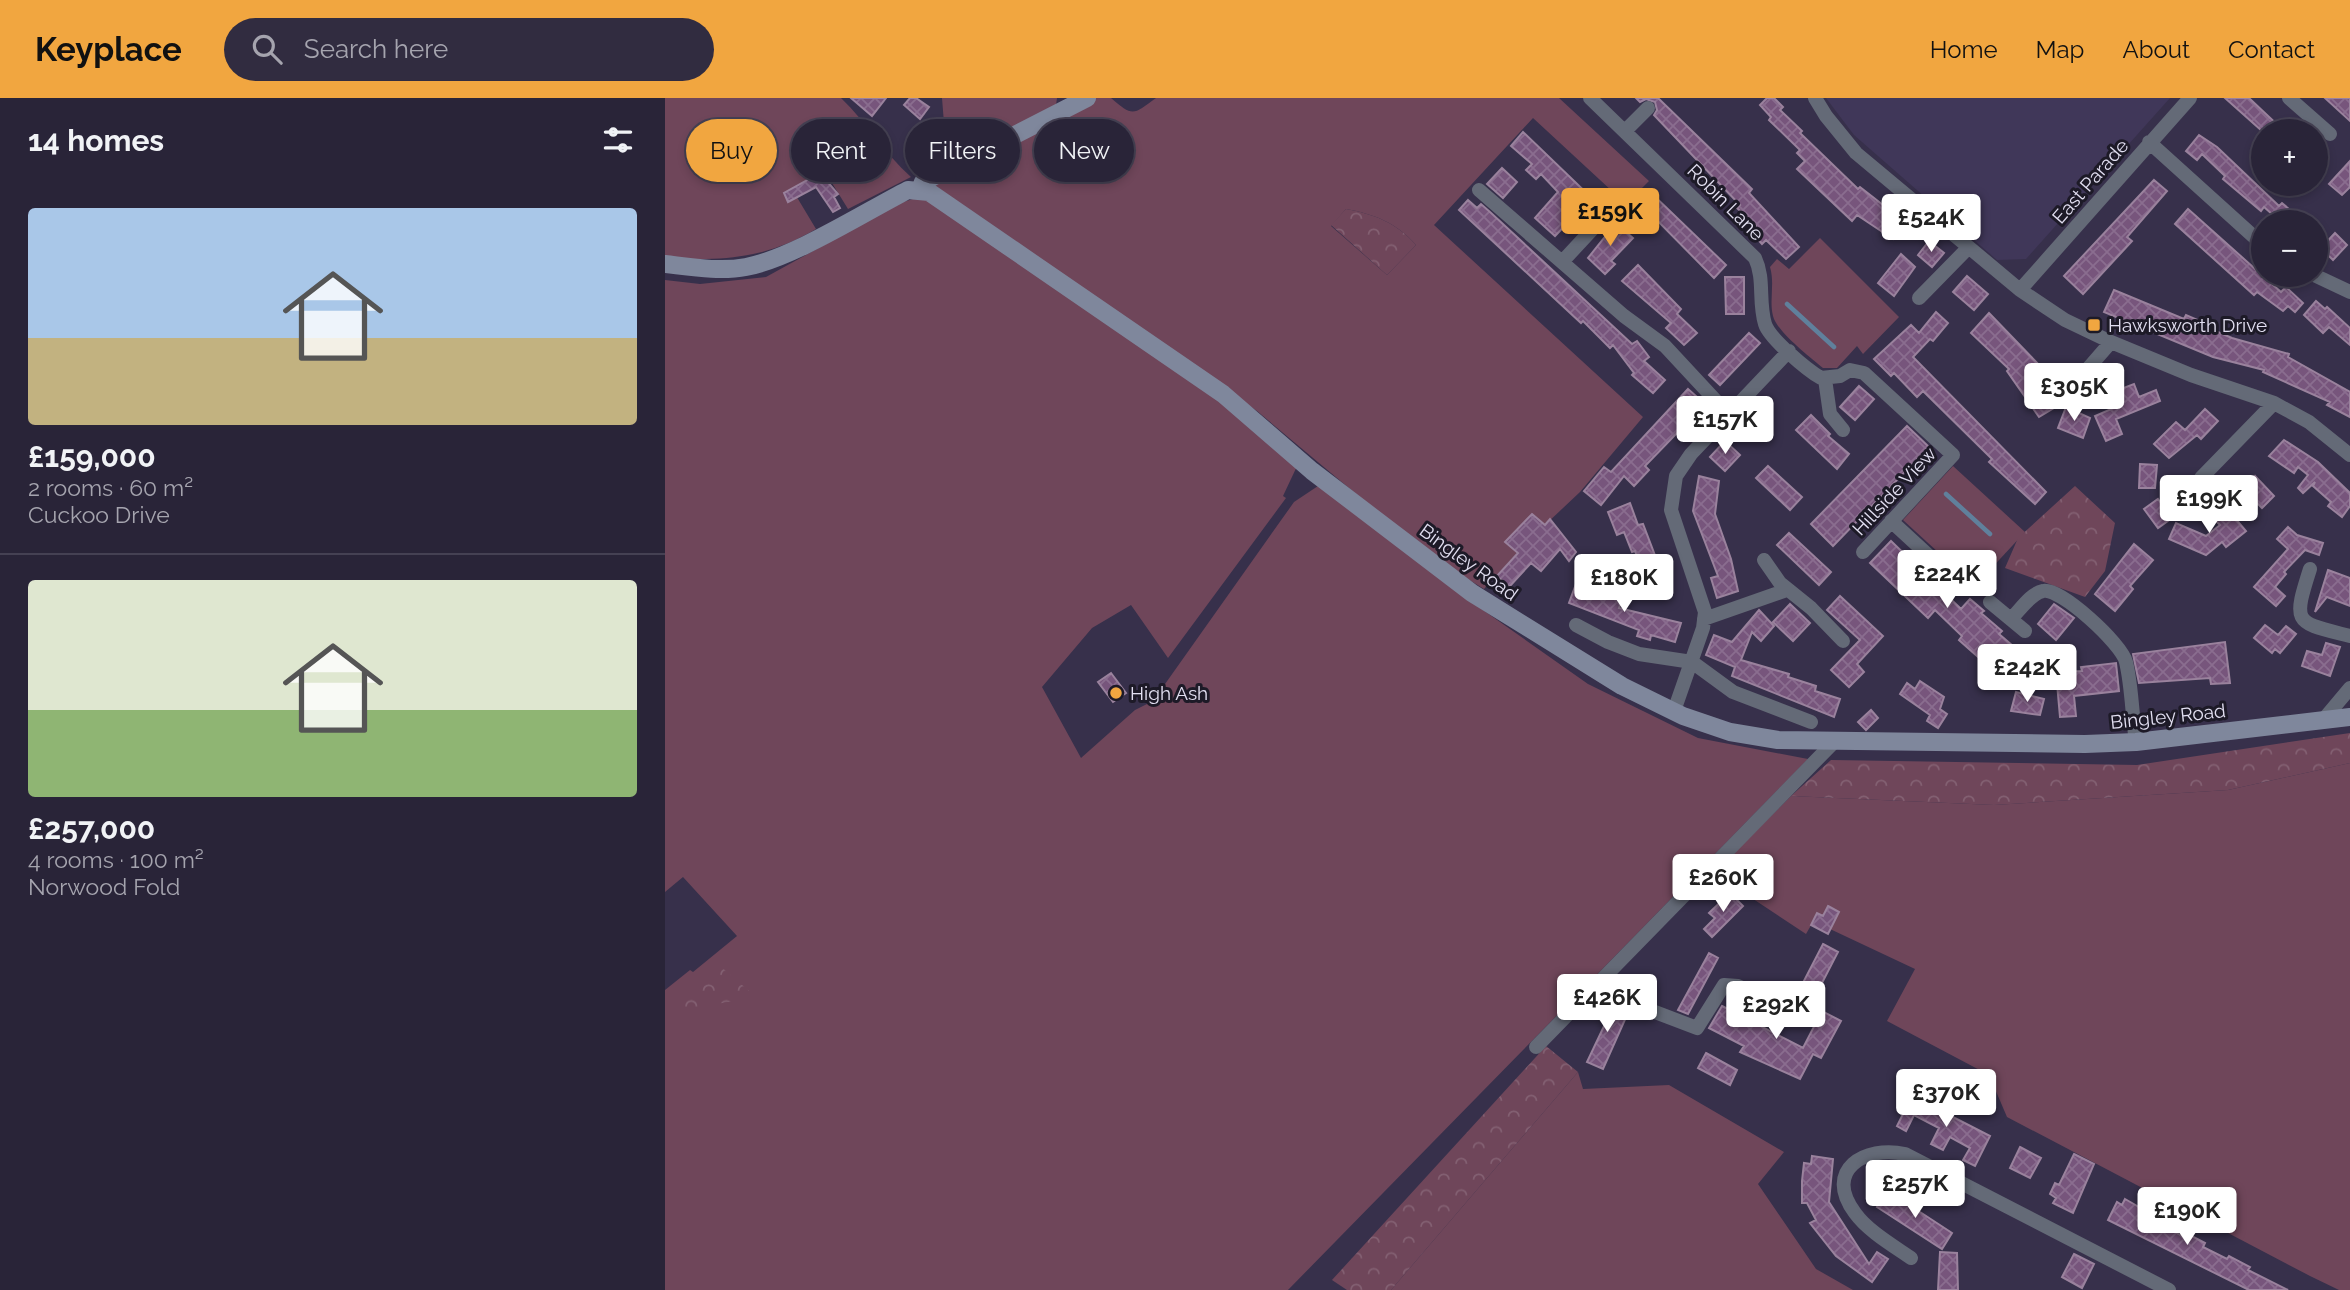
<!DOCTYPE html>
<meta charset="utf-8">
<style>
body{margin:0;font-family:Raleway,sans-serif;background:#312c40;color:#f1f3f6;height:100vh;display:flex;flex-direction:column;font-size:26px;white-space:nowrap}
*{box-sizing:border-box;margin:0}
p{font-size:23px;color:#a5a4ae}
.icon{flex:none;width:38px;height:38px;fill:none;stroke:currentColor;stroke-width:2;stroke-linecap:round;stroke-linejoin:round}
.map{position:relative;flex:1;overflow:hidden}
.panel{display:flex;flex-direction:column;background:#292438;width:665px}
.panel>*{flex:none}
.hud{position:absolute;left:21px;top:21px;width:665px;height:63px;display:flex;gap:14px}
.controls{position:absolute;left:1586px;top:21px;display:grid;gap:14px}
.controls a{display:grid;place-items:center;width:77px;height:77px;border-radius:50%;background:#292438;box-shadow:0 4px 10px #0003,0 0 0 2px #454153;font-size:35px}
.price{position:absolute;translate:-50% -60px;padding:0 16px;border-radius:7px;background:#fff;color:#222;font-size:23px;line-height:46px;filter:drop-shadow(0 2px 4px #0008)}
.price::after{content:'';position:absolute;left:50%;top:42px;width:21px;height:16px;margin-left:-10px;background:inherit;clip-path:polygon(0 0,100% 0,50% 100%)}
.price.active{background:#f1a640;color:#111}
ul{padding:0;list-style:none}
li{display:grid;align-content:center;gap:14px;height:371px;padding:0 28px}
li+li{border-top:2px solid #454153}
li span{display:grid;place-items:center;height:217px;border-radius:7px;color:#555}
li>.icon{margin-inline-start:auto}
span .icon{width:126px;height:126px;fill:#fffc;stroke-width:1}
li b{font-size:30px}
h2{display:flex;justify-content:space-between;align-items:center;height:84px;padding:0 28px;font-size:30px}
.tag{padding:0 24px;border-radius:32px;background:#292438;box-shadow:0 4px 10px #0003,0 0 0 2px #454153;font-size:24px;line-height:63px}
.tag.active{background:#f1a640;color:#111}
header{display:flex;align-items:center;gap:42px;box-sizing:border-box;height:98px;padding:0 35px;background:#f1a640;color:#111}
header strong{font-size:33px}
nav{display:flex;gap:38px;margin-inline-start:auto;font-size:24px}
.search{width:490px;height:63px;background:#312c40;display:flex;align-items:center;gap:18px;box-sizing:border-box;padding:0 24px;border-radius:38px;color:#a5a4ae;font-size:26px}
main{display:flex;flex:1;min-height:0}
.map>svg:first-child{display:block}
.built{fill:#403759}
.green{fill:#6f465a;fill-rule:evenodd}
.forest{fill:url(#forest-crowns)}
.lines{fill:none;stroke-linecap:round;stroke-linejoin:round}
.stream{stroke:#60809c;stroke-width:4.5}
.building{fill:url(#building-cross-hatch);stroke:#9a829d;stroke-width:2}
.street{stroke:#646a77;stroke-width:14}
.secondary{stroke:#7f879c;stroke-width:18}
.poi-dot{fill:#f1a640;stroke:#1d1a27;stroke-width:2.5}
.labels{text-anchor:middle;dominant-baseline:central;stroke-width:6;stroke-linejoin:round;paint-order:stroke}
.street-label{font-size:19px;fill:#e2dff1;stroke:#1d1a27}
.poi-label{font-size:19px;fill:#e2dff1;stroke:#1d1a27;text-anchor:start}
</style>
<header>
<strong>Keyplace</strong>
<div class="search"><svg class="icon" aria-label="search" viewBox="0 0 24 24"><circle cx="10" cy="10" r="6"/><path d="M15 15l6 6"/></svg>Search here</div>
<nav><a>Home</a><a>Map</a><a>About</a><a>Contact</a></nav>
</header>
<main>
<section class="panel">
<h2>14 homes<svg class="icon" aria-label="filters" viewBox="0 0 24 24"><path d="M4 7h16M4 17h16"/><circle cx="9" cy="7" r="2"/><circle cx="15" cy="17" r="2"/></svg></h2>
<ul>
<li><span style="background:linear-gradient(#a9c7e8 60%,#c2b280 0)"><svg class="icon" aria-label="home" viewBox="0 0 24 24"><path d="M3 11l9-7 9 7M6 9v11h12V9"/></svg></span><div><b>£159,000</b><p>2 rooms · 60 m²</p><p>Cuckoo Drive</p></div></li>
<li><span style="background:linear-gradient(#dfe7d0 60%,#8fb573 0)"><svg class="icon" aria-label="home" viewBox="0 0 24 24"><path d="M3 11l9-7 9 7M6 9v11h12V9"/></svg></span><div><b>£257,000</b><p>4 rooms · 100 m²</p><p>Norwood Fold</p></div></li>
</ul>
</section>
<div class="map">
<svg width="1685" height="1192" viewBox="0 0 1685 1192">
<defs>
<pattern id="forest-crowns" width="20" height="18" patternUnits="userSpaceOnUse" patternTransform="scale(1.75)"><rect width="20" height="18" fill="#6f465a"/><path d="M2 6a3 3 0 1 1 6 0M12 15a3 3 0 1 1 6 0" fill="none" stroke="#836072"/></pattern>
<pattern id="building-cross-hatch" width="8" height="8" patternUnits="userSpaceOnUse" patternTransform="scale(1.75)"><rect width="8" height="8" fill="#77557c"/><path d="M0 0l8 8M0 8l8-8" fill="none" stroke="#8a6d8f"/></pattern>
</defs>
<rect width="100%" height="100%" fill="#37304b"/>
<path class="built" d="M1161,0H1505L1361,161L1332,162L1189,37Z"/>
<path class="green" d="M0,0H176C202,25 219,55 246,79L183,111L159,72L127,91L151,131C100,161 58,163 0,160Z
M392,0L391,7L299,55L289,53L280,38L277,0Z
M428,0H446C468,19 468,17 491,0H894L984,83L961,106L868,20L769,127L978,319L915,394L880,427L867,417L840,444L853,454L819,491L764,457L592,313L272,90L269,85ZM681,111C709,116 732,125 751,147L722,177L666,128Z
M251,100L262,101L579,319L634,364L618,398L621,400L503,560L466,507L427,530L377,589L416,660L470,612L488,603L629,404L656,386L798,498L923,586L1033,640L1143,661L623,1192H0V892L25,872L28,874L72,838L18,779L0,794V182L35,186L101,179L235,105Z
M1155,140L1234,219L1198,256L1192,248L1172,270H1158C1145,259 1112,234 1108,218C1104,202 1110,186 1105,169L1112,161L1124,171Z
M1288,368L1360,434L1310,488L1238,422Z
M1685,665V1192H1674L1645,1178L1342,1019L1324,977L1222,923L1250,871L1165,831L1168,823L1153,815L1141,836L1049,775L1126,698L1329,707L1563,692Z
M913,974L918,991L1004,987L1119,1054L1093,1086L1151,1171L1188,1192H726Z"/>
<path class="forest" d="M681,111C709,116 732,125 751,147L722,177L666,127Z
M1410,388L1450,425L1440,473L1420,499L1340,470L1353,440Z
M1685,635V665L1563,692L1329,707L1126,698L1166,662L1472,667Z
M54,867L91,899L1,915Z
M881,948L913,974L726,1192H682L667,1182Z"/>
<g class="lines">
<path class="stream" d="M1122,206L1169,249
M1281,396L1325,436"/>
</g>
<path class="building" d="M186,0H221L207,18Z
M245,0H251L264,9L255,21L239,7Z
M971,0H993L1087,91L1084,95L1134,149L1121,161L1101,142L1097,146L1086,134L1091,128L1072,110L1075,107L989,17L992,12L990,4L981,1L975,4Z
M1102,0H1109L1118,9L1115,12L1137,33L1135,35L1193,91L1195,89L1241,125L1228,141L1192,117L1187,123L1132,71L1140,63L1132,55L1135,52L1104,22L1106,19L1095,7Z
M1560,0H1584L1619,33H1597Z
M1660,0H1685V23Z
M858,34L932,105L918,120L912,115L890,138L870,120L893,94L876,76L871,81L861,72L867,66L846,48Z
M1534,37L1552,49L1614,108L1617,105L1639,124H1616L1599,109L1596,113L1558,81L1560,78L1537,56L1532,62L1521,53Z
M1685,63V89L1677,97L1664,86Z
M837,70L852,84L838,100L822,86Z
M155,75L173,96L169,99L175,110L168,114L151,89L123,104L119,95Z
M1489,82L1502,93L1462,139L1467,143L1418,196L1399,178Z
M983,92L1061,167L1049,180L973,103Z
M803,102L812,110L816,106L825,114L967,246L972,243L984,259L979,263L1000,282L988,295L967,277L969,275L948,247L945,250L918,223L916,225L794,112Z
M1523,111L1616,194L1621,189L1638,205L1630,214L1623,208L1618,213L1592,194L1589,197L1510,126Z
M951,125L968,140L946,163L950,166L940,176L923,160Z
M1670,135L1682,147L1668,162L1656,150Z
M1264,143L1279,155L1267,169L1253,157Z
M1236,156L1250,169L1229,198L1213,185Z
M973,167L1016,211L1012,216L1032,235L1019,247L1001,230L1006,225L957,183Z
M1302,178L1323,196L1309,212L1288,194Z
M1060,179H1079V216H1061Z
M1449,192L1519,221L1521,217L1535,223L1534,226L1567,240L1624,256L1623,259L1685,294V319L1662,307L1665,304L1598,274L1599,272L1548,259L1439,214Z
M1651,203L1660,211L1662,209L1685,230V247L1664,229L1658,235L1639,217Z
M1271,214L1283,225L1268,243L1265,241L1248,259L1381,394L1370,406L1324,364L1327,361L1258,293L1252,299L1229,275L1226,278L1209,261L1246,227L1254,235Z
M1324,215L1374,267L1369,271L1383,293L1372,299L1394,307L1374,319L1342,273L1344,271L1306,235Z
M1084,235L1095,245L1055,287L1044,277Z
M1469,286L1474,299L1491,292L1495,303L1451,321L1457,336L1441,343L1430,318L1458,306L1453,292Z
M1194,288L1209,301L1190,322L1175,309Z
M1023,291L1040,306L980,368L984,372L969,388L959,378L936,407L919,393L939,369L946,374Z
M1401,309L1425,320L1418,340L1393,330Z
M1540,311L1553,323L1536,341L1532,337L1504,360L1489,346L1511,324L1520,332Z
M1146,317L1165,336L1163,338L1184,356L1172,371L1131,332Z
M1242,328L1264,349L1168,448L1146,426Z
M1619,342L1653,364L1685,395V408L1677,419L1663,408L1666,404L1648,388L1650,384L1638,395L1633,390L1643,377L1633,369L1629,375L1604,358Z
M1060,343L1075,357L1060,373L1045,359Z
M1475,366L1492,367L1490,390H1474Z
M1103,368L1137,399L1125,412L1091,380Z
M1034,378L1054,383L1050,416L1066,461L1073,493L1052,500L1046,480L1053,478L1028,413Z
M1590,378L1609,398L1597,410L1577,390Z
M1493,401L1507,420L1493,430L1479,411Z
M965,405L973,427L978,426L1002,489L990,494L985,478L980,480L970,453L967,454L959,434L952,437L943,414Z
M1564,413L1581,433L1561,449L1557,444L1541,457L1504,441L1511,425L1541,438L1555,427L1551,423Z
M867,416L880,427L885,421L911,454L904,463L895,451L876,473L866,465L844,489L832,478L853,455L840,444Z
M1623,429L1632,437L1658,445L1654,457L1640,452L1619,474L1621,476L1610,489L1620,498L1611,508L1589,489L1623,451L1612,441Z
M1124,435L1166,474L1154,487L1112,447Z
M1226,443L1296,511L1305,501L1319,513L1316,515L1337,533L1334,536L1354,553L1343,565L1348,570L1340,583L1294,542L1297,538L1270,512L1263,520L1205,465Z
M1469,446L1488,462L1465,488L1468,491L1450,513L1430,496Z
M1663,472L1685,480V508L1662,499L1650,514Z
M911,486L957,501L954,510L1016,525L1010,544L986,537L985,542L972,538L974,532L904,505Z
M1175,498L1218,538L1192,566L1199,574L1184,589L1166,572L1195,542L1162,512Z
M1125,506L1145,525L1128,543L1108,524Z
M1389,506L1409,520L1391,542L1373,526Z
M1094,512L1109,528L1096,543L1087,534L1076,562L1124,576L1123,579L1151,588L1150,593L1175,601L1169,619L1067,578L1070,569L1041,557L1049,537L1067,544Z
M1600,527L1613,537L1621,528L1631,536L1615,555L1610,551L1607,555L1589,540Z
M1560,544L1565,585L1546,586L1545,580L1474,585L1468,556Z
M1661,545L1675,549L1665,578L1637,568L1642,553L1657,557Z
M1451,565L1454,593L1409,598L1411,618L1395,619L1391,574L1417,573L1416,569Z
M446,575L461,595L448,604L433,584Z
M1255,583L1279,599L1275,611L1282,616L1273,630L1262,623L1265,617L1235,596L1242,585L1250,591Z
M1351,594L1379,601L1375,617L1346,613Z
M1206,612L1213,620L1201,632L1193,624Z
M1065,795L1078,808L1047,839L1039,831L1050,820L1044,815Z
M1163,808L1174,814L1163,836L1146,827L1152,815L1158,818Z
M1158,846L1173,854L1142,914L1127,906Z
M1044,855L1053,860L1023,916L1013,912Z
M939,903L962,917L938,971L922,964L941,924L931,917Z
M1057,908L1138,950L1157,913L1176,923L1156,960L1148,956L1135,981L1075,954L1079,948L1044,930Z
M1041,955L1072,972L1065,987L1033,970Z
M1247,998L1325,1038L1310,1068L1298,1062L1305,1050L1285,1039L1278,1052L1266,1046L1274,1030L1249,1017L1241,1033L1232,1028Z
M1355,1049L1376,1060L1365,1080L1345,1070Z
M1409,1056L1429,1066L1408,1115L1388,1105L1391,1100L1385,1096L1390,1085L1394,1087Z
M1147,1058L1168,1061L1164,1104L1204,1166L1212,1154L1223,1161L1207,1184L1171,1158L1145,1125L1151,1122L1142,1105H1137V1083L1139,1065L1146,1066Z
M1223,1093L1287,1135L1277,1151L1212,1109Z
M1460,1101L1500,1124L1498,1128L1523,1141L1525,1137L1540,1145L1538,1149L1562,1161L1564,1158L1585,1169L1583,1172L1623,1192H1584L1443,1122L1452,1104L1457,1107Z
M1275,1154L1292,1155L1293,1192H1273Z
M1409,1156L1429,1166L1417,1190L1397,1179Z"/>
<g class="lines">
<path class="street" d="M925,0L1090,160C1100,181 1093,203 1100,226C1104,240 1142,272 1156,280L1175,278L1185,272L1199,275L1288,357L1198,454
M1150,0L1161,18L1191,55L1355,192L1400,222L1446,244L1526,277L1609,305L1644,324L1685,357
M1624,0L1665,36
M960,33L983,10
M1484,44L1598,147
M814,92L959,218L1000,248L1065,318
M897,164L948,109
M1649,177L1685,194
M1355,192L1525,0
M1254,200L1303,150
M1160,281L1165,316L1178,332
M1413,282L1446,244
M1536,380L1609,305
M1226,423L1289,481
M1099,462L1115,485L1146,510L1178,543
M1645,471C1627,527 1630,524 1685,538
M1325,504L1360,533
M1039,521L1122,492
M1346,521C1355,512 1366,495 1378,493C1395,489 1457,546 1461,564C1467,589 1467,618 1471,644
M911,527L943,544L974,556L1027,564L1068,594L1146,624
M1009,613L1038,530L1040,514L1006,412L1011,378L1026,356L1124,253
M1659,621L1685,590
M935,884L969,906L1032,930L1059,887L1073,888L1107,904
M871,949L1168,645
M1246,1160C1227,1147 1203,1133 1190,1115C1158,1072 1200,1047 1240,1056L1504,1192"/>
<path class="secondary" d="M255,92L258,84L422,0
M0,166C26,169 55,174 81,169C128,160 198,115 243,92L264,94L558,296L647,373L807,495L957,588L1018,618L1065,634L1113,642L1420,646L1471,644L1685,619"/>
</g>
<g class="poi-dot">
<rect x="1422" y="220" width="14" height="14" rx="3.5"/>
<circle cx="451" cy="595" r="7"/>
</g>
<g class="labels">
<g class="street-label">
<text transform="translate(1425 83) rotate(-49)">East Parade</text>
<text transform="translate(1061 104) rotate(45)">Robin Lane</text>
<text transform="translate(1229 393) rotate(-47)">Hillside View</text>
<text transform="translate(804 464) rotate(36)">Bingley Road</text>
<text transform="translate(1503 618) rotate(-6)">Bingley Road</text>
</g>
<g class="poi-label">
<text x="1443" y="227">Hawksworth Drive</text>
<text x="465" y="595">High Ash</text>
</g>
</g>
</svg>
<div class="controls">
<a>+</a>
<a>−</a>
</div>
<b class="price active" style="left:945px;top:150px">£159K</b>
<b class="price" style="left:1266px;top:156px">£524K</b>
<b class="price" style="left:1409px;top:325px">£305K</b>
<b class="price" style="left:1060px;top:358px">£157K</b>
<b class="price" style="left:1544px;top:437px">£199K</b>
<b class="price" style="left:1282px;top:512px">£224K</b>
<b class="price" style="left:959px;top:516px">£180K</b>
<b class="price" style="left:1362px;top:606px">£242K</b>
<b class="price" style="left:1058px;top:816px">£260K</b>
<b class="price" style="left:942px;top:936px">£426K</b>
<b class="price" style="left:1111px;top:943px">£292K</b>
<b class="price" style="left:1281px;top:1031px">£370K</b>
<b class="price" style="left:1250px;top:1122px">£257K</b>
<b class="price" style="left:1522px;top:1149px">£190K</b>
<div class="hud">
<a class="tag active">Buy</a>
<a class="tag">Rent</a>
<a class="tag">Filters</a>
<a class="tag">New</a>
</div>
</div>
</main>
